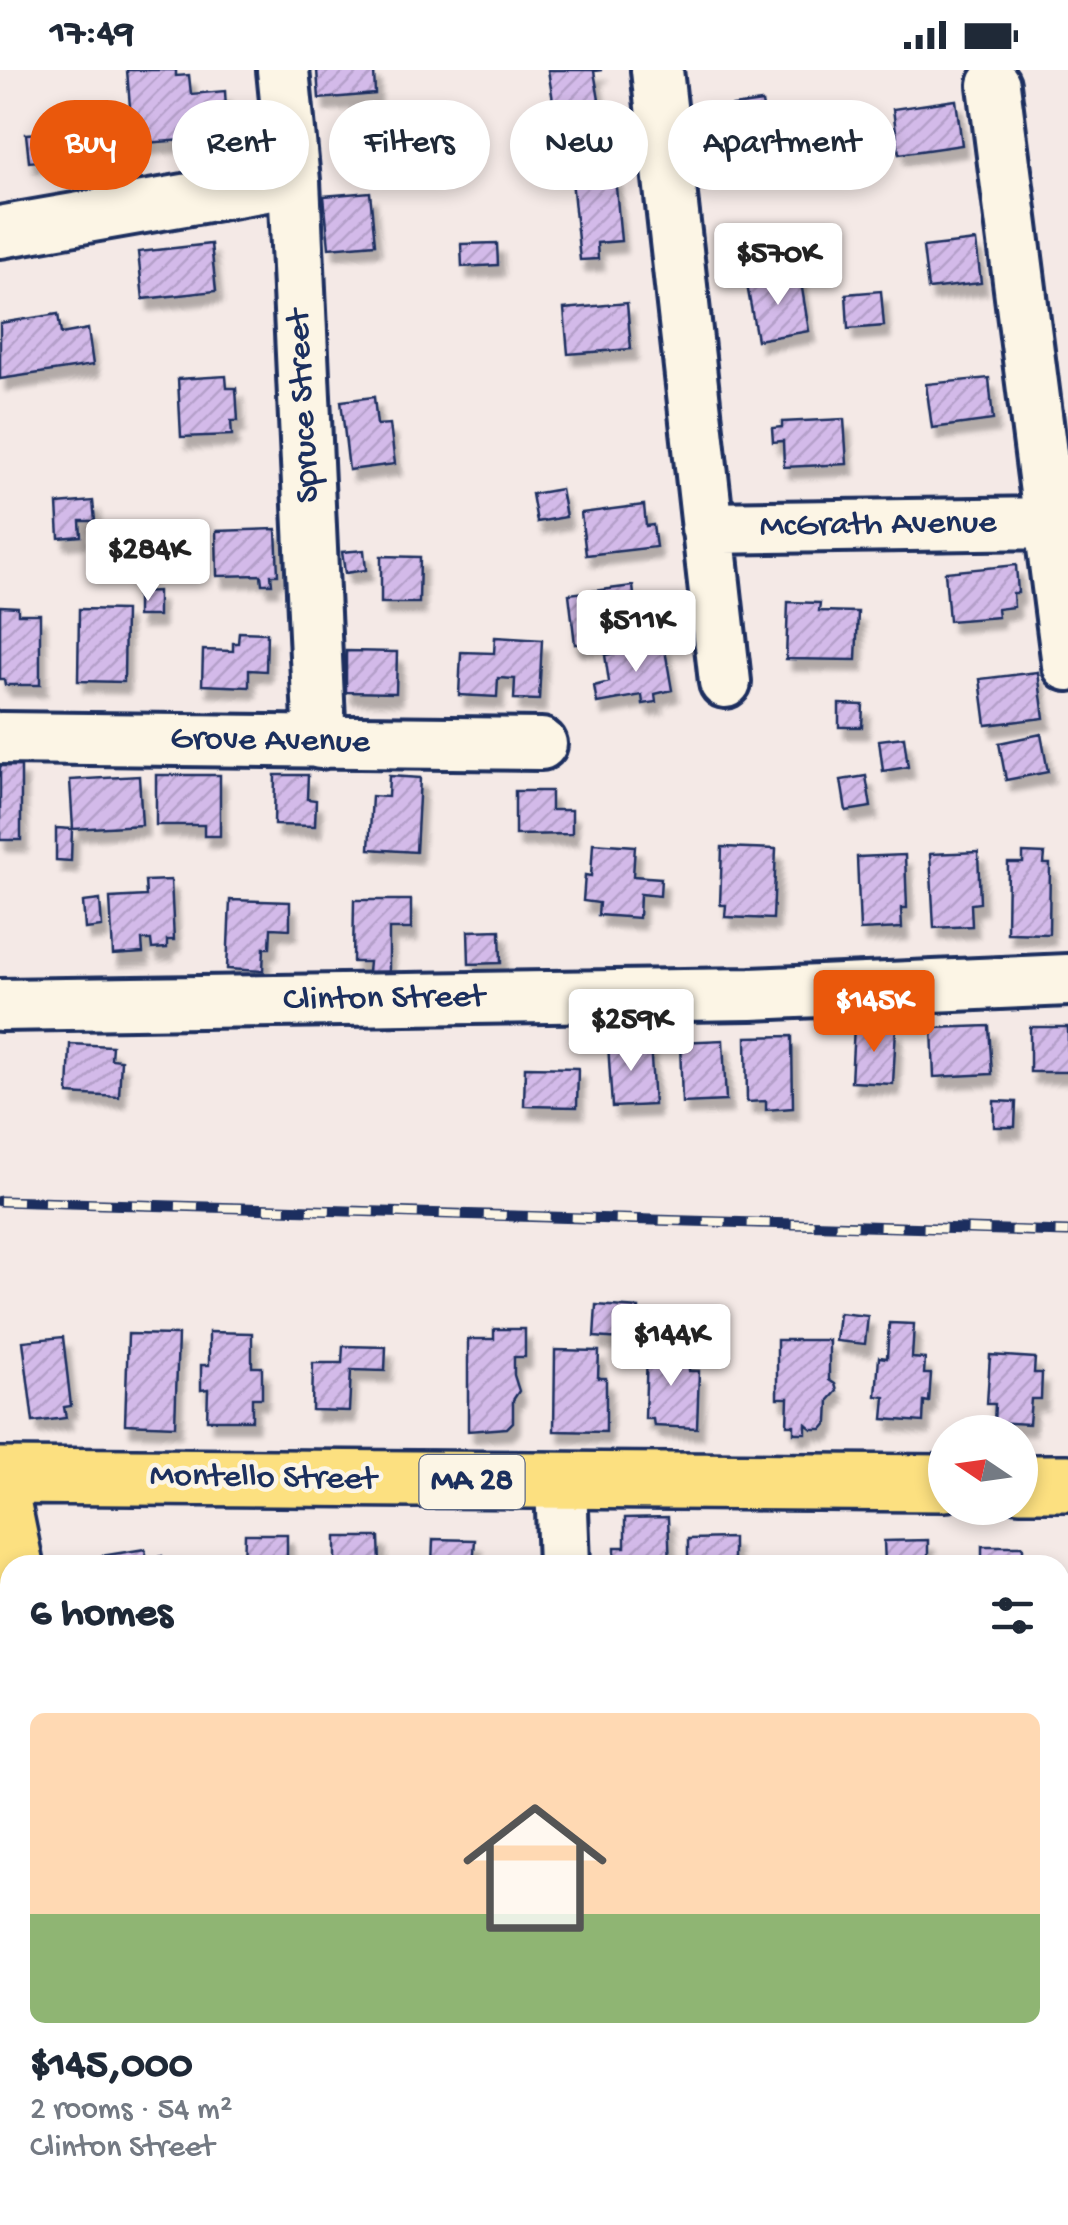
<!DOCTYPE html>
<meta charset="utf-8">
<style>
body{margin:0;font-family:"Gochi Hand",sans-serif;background:#f2f2f3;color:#1f2937;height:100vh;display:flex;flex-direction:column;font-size:38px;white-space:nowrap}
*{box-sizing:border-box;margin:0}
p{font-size:32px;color:#747a83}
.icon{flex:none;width:55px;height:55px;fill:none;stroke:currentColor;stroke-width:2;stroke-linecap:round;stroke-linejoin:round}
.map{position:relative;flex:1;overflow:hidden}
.side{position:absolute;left:0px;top:1485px;width:1070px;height:670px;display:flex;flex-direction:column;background:#fff;border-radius:30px 30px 0 0;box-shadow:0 5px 15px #0003}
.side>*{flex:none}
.top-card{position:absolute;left:30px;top:30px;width:1010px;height:90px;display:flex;gap:20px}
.needle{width:65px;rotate:283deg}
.controls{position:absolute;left:928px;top:1345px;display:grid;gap:20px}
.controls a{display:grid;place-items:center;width:110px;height:110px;border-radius:50%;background:#fff;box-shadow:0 5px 15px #0003;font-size:50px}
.price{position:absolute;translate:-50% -85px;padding:0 22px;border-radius:10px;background:#fff;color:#222;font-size:32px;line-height:65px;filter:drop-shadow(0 2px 5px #0008)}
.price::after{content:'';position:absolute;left:50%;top:60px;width:30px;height:22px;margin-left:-15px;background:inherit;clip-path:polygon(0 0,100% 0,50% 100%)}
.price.selected{background:#ea580c;color:#fff}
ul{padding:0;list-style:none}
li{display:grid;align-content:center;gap:20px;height:530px;padding:0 30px}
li+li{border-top:2px solid #e0e1e3}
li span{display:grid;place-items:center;height:310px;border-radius:15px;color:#555}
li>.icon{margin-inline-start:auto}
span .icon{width:180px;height:180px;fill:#fffc;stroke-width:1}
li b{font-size:42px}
h2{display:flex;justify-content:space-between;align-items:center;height:120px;padding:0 30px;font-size:42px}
.chip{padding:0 35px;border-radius:45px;background:#fff;box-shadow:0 5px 15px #0003;font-size:35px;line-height:90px}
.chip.selected{background:#ea580c;color:#fff}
.status{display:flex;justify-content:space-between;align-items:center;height:70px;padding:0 50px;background:#fff;direction:ltr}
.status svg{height:28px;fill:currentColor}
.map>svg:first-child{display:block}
.building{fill:url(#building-hatch);stroke:#1b2f5e;stroke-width:2.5;filter:url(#shadow)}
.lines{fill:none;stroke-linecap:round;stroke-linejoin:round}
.minor-casing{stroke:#1b2f5e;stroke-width:58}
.major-casing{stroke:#1b2f5e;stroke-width:62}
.minor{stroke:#fcf5e5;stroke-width:50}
.major{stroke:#fce080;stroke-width:55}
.rail-casing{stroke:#1b2f5e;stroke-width:11}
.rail{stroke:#fcf5e5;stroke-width:8;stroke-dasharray:22;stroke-linecap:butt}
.labels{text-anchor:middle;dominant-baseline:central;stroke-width:9;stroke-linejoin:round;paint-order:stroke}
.shield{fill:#fcf5e5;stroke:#5e6a86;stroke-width:2.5}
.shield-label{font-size:32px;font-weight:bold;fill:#1b2f5e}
.street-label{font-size:35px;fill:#1b2f5e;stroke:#fcf5e5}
</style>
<div class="status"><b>17:49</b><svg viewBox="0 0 49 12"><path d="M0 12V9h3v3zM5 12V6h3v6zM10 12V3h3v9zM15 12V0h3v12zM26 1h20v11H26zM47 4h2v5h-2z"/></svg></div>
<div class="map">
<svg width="1068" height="2155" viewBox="0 0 1068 2155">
<defs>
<pattern id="building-hatch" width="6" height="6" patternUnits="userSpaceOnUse" patternTransform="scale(2.5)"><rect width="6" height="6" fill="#d3bae9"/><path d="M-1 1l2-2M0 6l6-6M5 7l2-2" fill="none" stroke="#b5a0ca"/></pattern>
<filter id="shadow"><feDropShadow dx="6" dy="11" stdDeviation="2.5" flood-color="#0004"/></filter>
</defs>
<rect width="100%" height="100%" fill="#f4e9e6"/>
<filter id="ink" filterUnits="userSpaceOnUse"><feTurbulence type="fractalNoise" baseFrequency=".01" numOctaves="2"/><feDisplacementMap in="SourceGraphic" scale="20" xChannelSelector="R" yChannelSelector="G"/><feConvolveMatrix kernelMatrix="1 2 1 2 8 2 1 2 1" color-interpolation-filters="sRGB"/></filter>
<g filter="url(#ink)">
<path class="building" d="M127,0H176V6L189,5L191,24L225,21L227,55H221L222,67L133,74Z
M317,0H374L375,24L319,29Z
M548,0H602L594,1L599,30L554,37Z
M956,30L962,75L899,84L893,39Z
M762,32L769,78L752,80L750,70L703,77L697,41Z
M66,46L67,51L100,48L103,85L29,92L26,64L41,63L40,55L55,53L54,47Z
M615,106L621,171L597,173L598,189L580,190L572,110Z
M370,122L375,174L329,178L324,126Z
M976,171L981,213L928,219L923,177Z
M497,173L498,195L462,197L461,174Z
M211,174L216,221L143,229L138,182Z
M800,206L809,261L757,270L747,215Z
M881,221L884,256L848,259L846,224Z
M627,233L631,279L568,284L564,239Z
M58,244L61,264L88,259L93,295L0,309V253Z
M226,306L227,318H236L238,351H231L232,365L181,367L178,309Z
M989,308L993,350L932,358L926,314Z
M374,327L377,355L390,354L395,394L349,400L341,331Z
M844,349L847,394L784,397L783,371L773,372L772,358L782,357V352Z
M561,419L566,447L537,452L532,424Z
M93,431L95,451H80L81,466L59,468L57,434Z
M644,435L646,456L653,455L656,477L586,485L581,443Z
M276,459L278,505H271L272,514H262L261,505L217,506L216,461Z
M364,480L366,500L345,503L342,482Z
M381,486L420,487L419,533H381Z
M1016,495L1018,523H1013L1014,537L997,539L998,547L949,551L945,502Z
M633,516L639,567L575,574L569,524Z
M158,521V546H137V522Z
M788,532L820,533L819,541L858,542L856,590L786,589Z
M0,536L18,537V544H40V615H5L4,609H0Z
M79,539L125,540L124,612L78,611Z
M239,562L267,563L266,601L249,600V617L202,615L203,580L233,581V573H238Z
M495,567L542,570L539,630L514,629L515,609L498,608L497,627L459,625L461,582L494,583Z
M664,574L672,620L655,624L656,632L643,634L642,625L597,633L594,616L609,612L605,585Z
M346,581L397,582L396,623L346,622Z
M1038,602L1044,648L986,655L980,609Z
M839,634L863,635L862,657H839Z
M1041,664L1048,702L1006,710L999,673Z
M904,667L908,697L883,701L879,670Z
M0,696H21V770H0Z
M156,705H220V766H204V755H156Z
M275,705H308L307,729L316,730L315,756L274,755Z
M139,706L142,755L73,759L70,710Z
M389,706L420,708L416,782L369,779L372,726L388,727Z
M866,706L871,737L846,741L841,710Z
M515,721H551V740H572V764L515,765Z
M56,758L72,759L71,791L56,790Z
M593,773L635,776L633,806L661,808L660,826L640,824L639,848L598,845L599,833L583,831L585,805L591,806Z
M722,777L776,779L773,849L725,847L726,835H720Z
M978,782L980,833L971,834L972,856L934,858L930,784Z
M1023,783L1045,784L1044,794H1050L1049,864L1007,863L1008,793H1023Z
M905,785L907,838H901L902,858L860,860L857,787Z
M171,810L174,870H167V878L152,879L151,870H142L143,883L113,885L110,828L146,826L145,811Z
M100,830L102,857L85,859L83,832Z
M230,830L290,832V859L271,858L270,878H264L263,901L227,899Z
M354,830H411V859H389V902H368L369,892H353Z
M500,860L501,893L469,894L468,861Z
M854,956L896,958L893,1014L851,1012Z
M989,956L992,1004L934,1007L932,958Z
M1030,957H1068V1002H1030Z
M792,966L793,1038L766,1040V1031L747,1032L746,967Z
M723,970L726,1031L682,1033L680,972Z
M650,972L654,1035L612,1037L608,974Z
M70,974L112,976L111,989L121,990L119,1027L68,1024Z
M525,997L578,998L577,1037L524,1036Z
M994,1031L1016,1032L1015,1057H994Z
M596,1235L639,1238L637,1270L594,1267Z
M839,1243L868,1246L865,1274L836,1271Z
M889,1253L914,1254L912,1288L925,1289L924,1304H931L929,1332L924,1331L923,1352L883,1349L885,1327L876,1326L879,1287L887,1288Z
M494,1259H525V1287H514V1305L519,1321L513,1330V1352L507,1358L468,1361V1269H494Z
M209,1262L252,1263V1297H262V1328H252V1350H207L208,1319L201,1320V1295H209Z
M128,1264L178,1265L175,1356L125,1354Z
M63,1267L71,1336L64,1337L66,1348L33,1352L23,1271Z
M777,1270H829V1310L835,1314L837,1321L829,1330L828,1352L822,1359H812L806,1354V1363H794V1355H787L788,1328H777Z
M343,1276L386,1277L385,1301L351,1300L349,1341L312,1340L313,1293H342Z
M647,1277L689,1279V1301H699L697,1358L654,1356L653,1349H645Z
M555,1280L599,1281L598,1308H606V1362L554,1361Z
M990,1285L1035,1288L1034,1303H1042L1041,1329H1031L1029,1354L994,1352L995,1334H987Z
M668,1447L670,1495H615V1477H625V1448Z
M245,1464H287V1495H244Z
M336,1467H379L380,1495H336Z
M733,1468V1495H688V1469Z
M433,1469L475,1470L473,1495H432Z
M928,1470V1495H885L884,1471Z
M982,1476H1023V1495H982Z
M145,1479L147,1489L162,1486L163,1495H77L76,1490Z
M10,1886V1927L0,1929V1887Z
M1060,2035H1068V2075H1060Z
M10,2036V2125L0,2127V2037Z
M1060,2092H1068V2141L1060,2142Z
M297,2145H381V2155H298Z
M618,2145H662V2155H618Z
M721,2145H789V2155H721Z
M815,2145H864L865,2155H815Z
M909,2145H959L960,2155H909Z"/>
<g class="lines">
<defs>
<path id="minor" d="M283,0L294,111L320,673
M657,0L725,612
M994,15L1068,595
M0,162L294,111
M707,458L1048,453
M0,668L541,674
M0,935L751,924L1068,910
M561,1413L564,1495
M584,2145L585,2155
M887,2145L888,2155
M979,2145L980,2155"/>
<path id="major" d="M0,1406L945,1413
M1020,1413H1068
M0,1421L15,1495
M143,2145L145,2155"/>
</defs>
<use href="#minor" class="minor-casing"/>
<use href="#major" class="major-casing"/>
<use href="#minor" class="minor"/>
<use href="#major" class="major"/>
<defs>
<path id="rail" d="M0,1131L1068,1162"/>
</defs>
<use href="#rail" class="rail-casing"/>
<use href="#rail" class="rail"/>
</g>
</g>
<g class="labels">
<rect class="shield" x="419.5" y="1385" width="105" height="54" rx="8"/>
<g class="shield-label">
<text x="472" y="1412">MA 28</text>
</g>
<g class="street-label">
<text transform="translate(305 336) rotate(-93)">Spruce Street</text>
<text transform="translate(878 456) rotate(-1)">McGrath Avenue</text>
<text transform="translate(270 672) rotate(1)">Grove Avenue</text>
<text transform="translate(384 930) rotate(-1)">Clinton Street</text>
<text transform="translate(263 1409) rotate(1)">Montello Street</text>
</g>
</g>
</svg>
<div class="controls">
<a><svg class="needle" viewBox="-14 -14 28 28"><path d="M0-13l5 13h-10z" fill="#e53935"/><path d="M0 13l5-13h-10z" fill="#747a83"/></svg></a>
</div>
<b class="price" style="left:778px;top:238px">$570K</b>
<b class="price" style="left:148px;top:534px">$284K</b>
<b class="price" style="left:636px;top:605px">$511K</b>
<b class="price selected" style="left:874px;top:985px">$145K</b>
<b class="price" style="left:631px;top:1004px">$259K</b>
<b class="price" style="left:671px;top:1319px">$144K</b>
<div class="top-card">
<a class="chip selected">Buy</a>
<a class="chip">Rent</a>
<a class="chip">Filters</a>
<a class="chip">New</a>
<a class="chip">Apartment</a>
</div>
<section class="side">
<h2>6 homes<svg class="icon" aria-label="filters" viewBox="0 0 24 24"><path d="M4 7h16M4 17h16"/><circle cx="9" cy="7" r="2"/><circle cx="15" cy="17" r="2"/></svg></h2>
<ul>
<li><span style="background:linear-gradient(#ffd9b3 65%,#8fb573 0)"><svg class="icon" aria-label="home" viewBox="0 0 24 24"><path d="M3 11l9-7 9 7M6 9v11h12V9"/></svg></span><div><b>$145,000</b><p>2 rooms · 54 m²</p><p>Clinton Street</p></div></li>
</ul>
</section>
</div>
